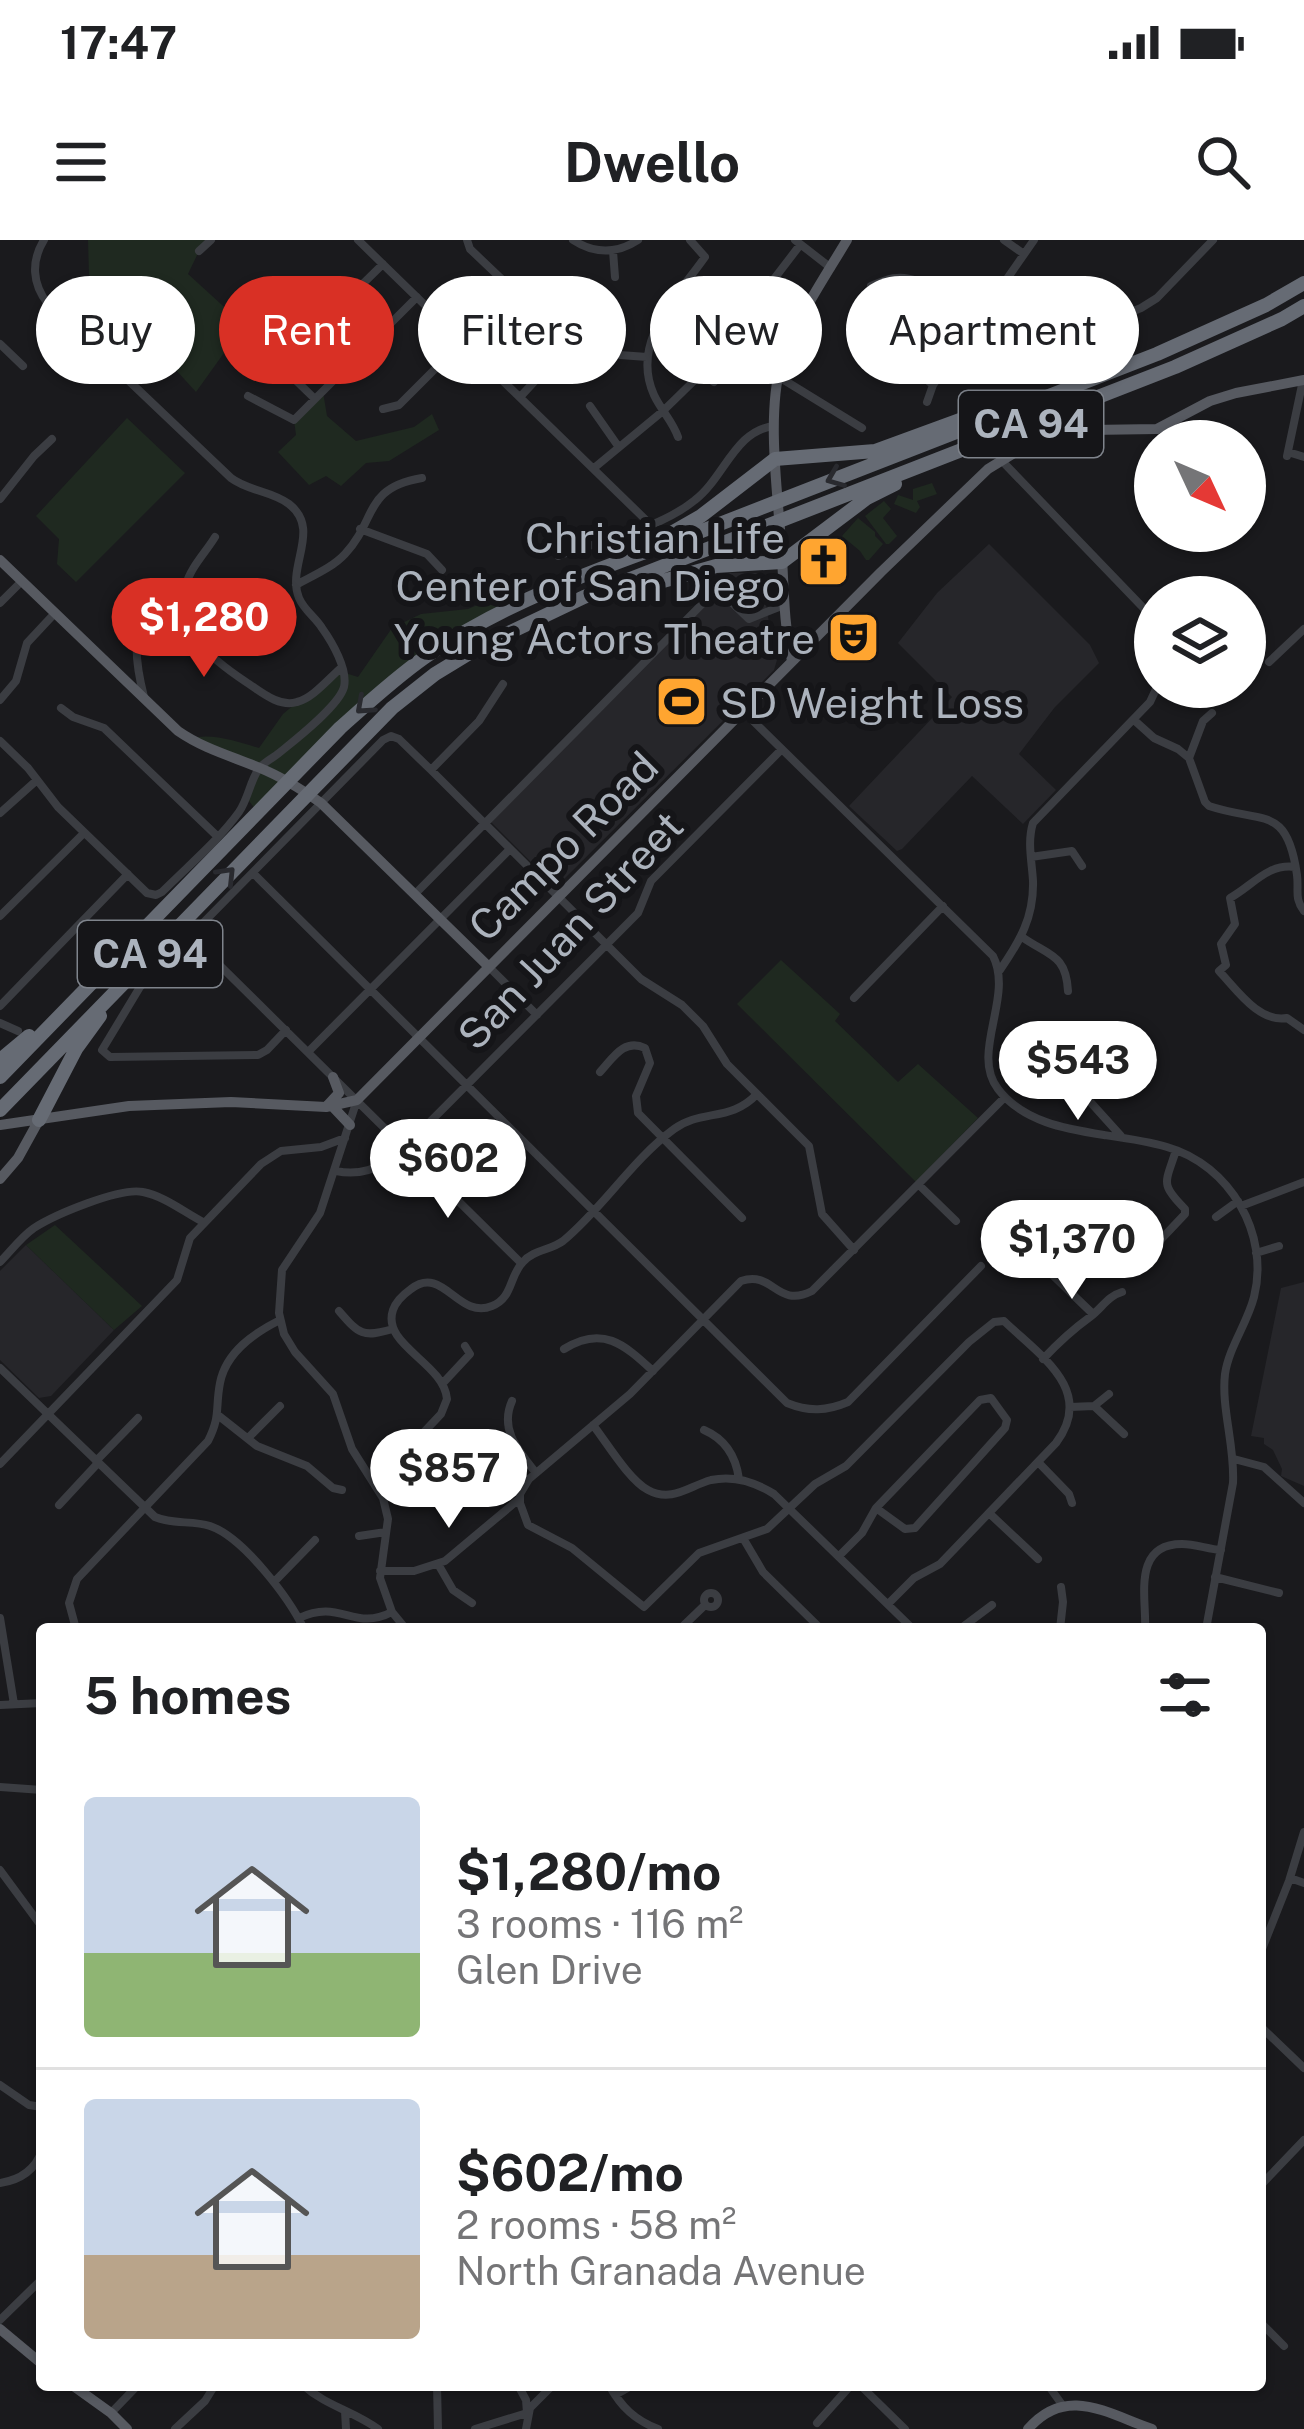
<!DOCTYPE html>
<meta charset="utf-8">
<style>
body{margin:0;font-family:"Public Sans",sans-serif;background:#f2f2f2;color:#202124;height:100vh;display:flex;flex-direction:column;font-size:45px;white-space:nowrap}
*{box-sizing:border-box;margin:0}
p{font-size:39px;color:#757577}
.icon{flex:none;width:66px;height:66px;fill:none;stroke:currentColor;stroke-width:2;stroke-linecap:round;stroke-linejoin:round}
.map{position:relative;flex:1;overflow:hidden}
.panel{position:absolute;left:36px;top:1383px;width:1230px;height:768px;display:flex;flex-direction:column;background:#fff;border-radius:12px;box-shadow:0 3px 9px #0004}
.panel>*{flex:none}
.guide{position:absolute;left:36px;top:36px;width:1233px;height:108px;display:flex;gap:24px}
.needle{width:78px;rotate:134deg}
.fabs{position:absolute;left:1134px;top:180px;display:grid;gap:24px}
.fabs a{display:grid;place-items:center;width:132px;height:132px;border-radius:50%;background:#fff;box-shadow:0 3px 9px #0004;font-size:60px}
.price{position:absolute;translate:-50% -102px;padding:0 27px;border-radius:42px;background:#fff;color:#222;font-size:39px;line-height:78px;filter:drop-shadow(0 3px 6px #0008)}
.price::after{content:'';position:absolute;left:50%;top:72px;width:36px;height:27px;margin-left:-18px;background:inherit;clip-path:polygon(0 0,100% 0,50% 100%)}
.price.on{background:#d93025;color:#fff}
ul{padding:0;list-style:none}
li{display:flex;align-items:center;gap:36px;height:300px;padding:0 48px}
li+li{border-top:3px solid #e0e0e0}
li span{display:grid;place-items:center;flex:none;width:336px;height:240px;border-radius:12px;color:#555}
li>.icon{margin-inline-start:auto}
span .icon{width:144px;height:144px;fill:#fffc;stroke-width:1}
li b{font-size:51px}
h2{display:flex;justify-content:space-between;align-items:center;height:144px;padding:0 48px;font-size:51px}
.chip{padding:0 42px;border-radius:54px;background:#fff;box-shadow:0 3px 9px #0004;font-size:42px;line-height:108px}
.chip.on{background:#d93025;color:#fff}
.status{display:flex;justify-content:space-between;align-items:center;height:84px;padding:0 60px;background:#fff;direction:ltr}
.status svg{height:33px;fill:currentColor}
header{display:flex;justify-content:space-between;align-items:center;height:156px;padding:0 48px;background:#fff;font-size:54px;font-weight:700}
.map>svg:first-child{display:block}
.built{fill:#26262a}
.green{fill:#1f2920}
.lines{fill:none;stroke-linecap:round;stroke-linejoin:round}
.minor{stroke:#3b3d42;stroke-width:8}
.major{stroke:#575a61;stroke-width:10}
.highway{stroke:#666b74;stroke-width:14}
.oneway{stroke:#292a2f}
.labels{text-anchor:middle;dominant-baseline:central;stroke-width:12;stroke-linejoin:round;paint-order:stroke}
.shield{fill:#151518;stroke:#7f848c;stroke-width:3}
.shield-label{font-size:39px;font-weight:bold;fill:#acb3bd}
.poi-label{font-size:42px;fill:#acb3bd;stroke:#151518;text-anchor:end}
.street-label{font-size:42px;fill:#acb3bd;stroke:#151518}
</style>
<div class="status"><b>17:47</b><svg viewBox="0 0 49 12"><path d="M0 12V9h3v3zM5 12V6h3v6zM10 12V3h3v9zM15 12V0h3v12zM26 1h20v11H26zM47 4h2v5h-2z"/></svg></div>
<header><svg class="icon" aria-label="menu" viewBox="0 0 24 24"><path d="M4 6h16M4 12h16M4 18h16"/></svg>Dwello<svg class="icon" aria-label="search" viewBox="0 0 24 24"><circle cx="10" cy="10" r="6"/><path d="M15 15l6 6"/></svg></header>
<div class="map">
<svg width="1304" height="2189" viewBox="0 0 1304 2189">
<rect width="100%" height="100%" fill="#1a1a1d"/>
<path class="built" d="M989,304L1090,405L1099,423L1055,467L1019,514L1056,550L1023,584L972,536L902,609L897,611L849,566L952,457L898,403L937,353Z
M730,333H760L771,393L778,400L777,420L774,430L556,647L491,582L715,354L713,338Z
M26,1005L114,1090L51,1156L39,1158L0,1120V1031Z
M1304,1042V1246L1281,1236L1282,1229L1273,1210L1264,1204V1198L1251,1196L1281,1048Z"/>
<path class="green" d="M88,0H211L199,11L188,34L244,85L196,152L89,35Z
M323,152L327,176L356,201L414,187L432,174L439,190L389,221L366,223L341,246L326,236L309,245L278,212L296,195L294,180Z
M127,178L185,233L76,342L57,324L59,299L36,276Z
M932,243L937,254L917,261L920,267L916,273L894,264L898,255L913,260V249Z
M884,261L891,269L883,278L897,296L889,304H886L865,276Z
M858,278L875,292V296L883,304L869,320H866L860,311L842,296Z
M496,357L501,365L433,405L366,456L255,569L247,558L259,528L190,499C210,492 238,502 259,508L283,474L336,430L358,437L392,388L421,374L468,369Z
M781,720L840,774L835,781L898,842L918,824L978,878L916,942L737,764Z
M55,985L142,1066L114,1090L26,1005Z"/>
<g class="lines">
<path class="minor" d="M358,0L650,284
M467,0L470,9L549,84L568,98L620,115L647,117
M573,0C594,14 617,14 638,0
M795,0L831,28
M1004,0L1024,14
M199,11L211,0
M613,11L615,37
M265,44L286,58L333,73
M871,46C887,39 899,34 917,41L978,83
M889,103L891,110L933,145
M0,104L23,126
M471,109L521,56
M1073,128L1093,99L1109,81L1141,68L1157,58L1213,0
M702,133L714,142
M779,137L862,188
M248,156L294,180L417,57
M521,156L558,116L568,98
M315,159L280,125L383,24
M927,162L933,145L1034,0
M590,166L618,206
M383,169L399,165L463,101
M678,197C673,182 661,170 654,155C630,102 676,58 705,17L690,0
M1288,212L1304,217
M1287,216L1303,140
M1002,221L1155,380
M594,228L663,171L702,133L800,5
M0,259L34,216L52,199
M360,289L427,314L442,330
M215,297C206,312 190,328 186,345C175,392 213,420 246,442C260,451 279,468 297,462C313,458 328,439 341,428
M558,316C602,300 658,290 695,260C724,238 735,190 774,186
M296,345C312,336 332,328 345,314C377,280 363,248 422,238
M0,363L22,341
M1269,422L1304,389
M144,457C139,437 123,370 163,375C172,376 182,383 190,387
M0,460L16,441L27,403L55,373
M61,468L73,477L104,488L217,596
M743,471L993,716C1014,757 970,813 998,849C1023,882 1066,889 1104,895C1125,898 1147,901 1167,907C1230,925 1270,994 1254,1057C1247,1084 1229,1107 1225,1134C1221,1168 1235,1206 1233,1243L1206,1389
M1134,480L1154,498L1178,509L1189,518L1205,562L1209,566C1263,584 1287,564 1297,635C1299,651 1294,658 1304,671
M0,501L28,528L58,567L147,653L156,655L162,652C188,626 218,601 239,572C248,559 250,542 258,530C262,523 273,518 279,513C295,500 339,466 344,447C348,429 332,402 322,388C315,377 304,370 299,358C286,326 322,290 289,264C272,251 248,251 231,238L48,64C32,44 31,21 44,0
M1189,518L1203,481L1212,473
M431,530L479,481L503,444
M0,573L37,540
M1031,617L1072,611L1082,626
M1295,627C1268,623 1252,646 1230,658L1235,684L1221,704L1226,725L1219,731C1237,750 1259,783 1287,778L1304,790
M253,633L787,1163C809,1172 827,1171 848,1162L981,1026
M415,654L713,353L723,354L749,379L784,365
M0,676L84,593
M190,696L521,1023
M1022,697C1049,716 1066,714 1068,751
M489,727L537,775
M1000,730C1020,701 1034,677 1033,641C1032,622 1027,602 1033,583L1150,462L1157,447
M854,758L943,666
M0,766L128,634
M0,783L18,791
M286,790L267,810L258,815L110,817L102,810L140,747L383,500L391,496L399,499L431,530L641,739L682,765L703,786L727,824L809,906L822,974L854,1010
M308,812L510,609
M600,832C613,818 624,798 645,808L650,823L636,856L638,873L742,978
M1066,835L1121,896
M357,860L320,973L282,1030L279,1073L284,1094L295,1112L333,1154L352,1209L383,1258L388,1279L380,1338L392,1372L406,1389
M336,931C359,936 378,929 397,915L638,673L651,641L782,509
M919,945L956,981
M1241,966L1304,942
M1216,977L1238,961
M1150,1011L1185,974V969C1159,943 1166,943 1176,910
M1256,1013L1279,1006
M1032,1021L1040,1023L1093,1074
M0,1022C11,1011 21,997 34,988C54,975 120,947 143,952C164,956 184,972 203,982
M339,1071C359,1094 362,1098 393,1089
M564,1109C602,1085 624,1104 653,1131
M1043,1119C1058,1103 1072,1090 1090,1077C1102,1068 1108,1056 1122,1052
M0,1128L155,1277C173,1285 192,1280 210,1286C243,1297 289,1358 304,1389
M443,1143L470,1114L465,1106
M512,1161C499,1190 519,1211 536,1233
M1094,1166L1124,1194
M1070,1167L1094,1166L1109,1154
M219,1176L257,1206L307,1226L333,1248L342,1250
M593,1185C607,1203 629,1240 648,1250C672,1263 689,1246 711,1240C734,1235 755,1242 774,1254L913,1389
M704,1190C725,1199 736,1217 739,1239
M248,1198L280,1166
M1234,1219L1264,1227L1304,1263
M96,1221L138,1178
M1038,1222L1069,1254L1072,1263
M0,1224L177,1040L190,998L261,924L281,911L321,907L345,898
M376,1243L441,1174L447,1159C444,1123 381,1105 393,1070C396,1061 404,1054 411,1049C443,1024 458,1080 492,1066C513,1058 509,1036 523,1022C533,1010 551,1010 563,1001C603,968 632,920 674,889C701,869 731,882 757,854
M59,1265L98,1223
M989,1273L1038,1319
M359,1296L386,1292
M743,1298L763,1332L821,1389
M839,1316L862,1293L876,1268L980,1160L991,1158L1007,1180L1005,1188L915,1288L905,1289L876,1268
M438,1324L453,1350L472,1363
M380,1331H414L445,1321L518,1260
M1215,1337L1279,1353
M275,1341L315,1300
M704 1360a7 7 0 1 1 14 0a7 7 0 1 1-14 0Z
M888,1364L914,1338L940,1324L1056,1203C1096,1150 1039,1115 1004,1081L994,1082L969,1102L846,1226L815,1244L767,1289L699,1313L644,1367L572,1308L528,1285L520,1263V1254L529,1239L630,1154L741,1041C774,1030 776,1069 812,1051L1005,857
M0,1378L14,1464
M299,1378C341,1358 353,1392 392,1372
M76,1389L69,1363L77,1339L208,1201C221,1175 215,1169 220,1143C226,1112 254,1093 280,1080
M164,1389H191
M680,1389L705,1365
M960,1389L992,1365
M1060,1389L1063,1362L1061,1347
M1145,1389C1147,1360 1131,1304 1182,1304C1195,1304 1208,1309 1221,1310
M0,1465L42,1463
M0,1547L42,1550
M0,1630L42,1687
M1290,1638L1304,1643
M1260,1714L1289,1641L1304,1592
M1260,1786L1304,1828
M0,1845L29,1865L42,1867
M0,1943C20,1940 35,1930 42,1911
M1260,1946L1304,1900
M0,2080L42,2039
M1260,2082L1284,2106
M303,2145C326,2166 354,2171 378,2189
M437,2145L438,2189
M609,2145C621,2167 635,2180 658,2189
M860,2145L905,2189
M1048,2145L1063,2166
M615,2155L633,2145
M345,2171L346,2189
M111,2173L138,2145
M817,2183L851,2145
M175,2189L205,2161L215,2145
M475,2189L527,2173L526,2160L518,2145
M526,2189L530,2168L553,2145"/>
<path class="major" d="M0,320L178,491C204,509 231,516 260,528C282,537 301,549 321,563L489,727
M792,421C783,382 784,341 781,301C777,248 767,173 781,124C794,82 825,37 847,0
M326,867L339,853L333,837
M333,867L350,885
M0,885L129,866L231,862L326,867L357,860L881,332L988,229L1027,205L1050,198L1090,190L1157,189L1210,161L1236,153L1304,140
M0,939L18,918L39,880
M0,2089L42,2124
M72,2145L111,2173L127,2189
M1028,2189C1066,2145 1106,2173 1152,2189"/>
<path class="highway" d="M659,300L701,276L775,219L875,211L976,174
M610,356L716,326L782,322L867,258L895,244
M0,820L29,796
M0,837L340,488C368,463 395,438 425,417C502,364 589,332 676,301L1157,114L1266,65L1304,43
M0,870L392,468L435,434L481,406L584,357L1175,127L1282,79L1304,66
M39,880L76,809L100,776"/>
</g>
<defs><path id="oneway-chevron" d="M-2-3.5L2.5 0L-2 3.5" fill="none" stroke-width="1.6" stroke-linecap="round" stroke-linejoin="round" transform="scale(3)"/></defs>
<g class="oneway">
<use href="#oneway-chevron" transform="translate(835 238) rotate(158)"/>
<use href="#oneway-chevron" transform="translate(364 466) rotate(138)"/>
<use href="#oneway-chevron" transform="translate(227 635) rotate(-46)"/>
</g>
<defs>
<symbol id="church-square" viewBox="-11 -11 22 22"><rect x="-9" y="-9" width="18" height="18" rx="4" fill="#ffa530" stroke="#151518"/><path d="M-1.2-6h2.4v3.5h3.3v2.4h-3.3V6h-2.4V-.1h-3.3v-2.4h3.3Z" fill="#111"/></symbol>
<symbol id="theatre-square" viewBox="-11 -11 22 22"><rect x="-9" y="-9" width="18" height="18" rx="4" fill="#ffa530" stroke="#151518"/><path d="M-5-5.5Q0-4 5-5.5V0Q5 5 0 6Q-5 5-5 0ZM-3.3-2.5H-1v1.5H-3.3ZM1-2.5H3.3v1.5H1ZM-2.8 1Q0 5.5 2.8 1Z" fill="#111"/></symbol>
<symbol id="stadium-square" viewBox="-11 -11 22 22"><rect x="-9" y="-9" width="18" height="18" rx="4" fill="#ffa530" stroke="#151518"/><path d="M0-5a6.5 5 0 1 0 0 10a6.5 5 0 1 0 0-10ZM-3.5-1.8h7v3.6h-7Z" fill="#111"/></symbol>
</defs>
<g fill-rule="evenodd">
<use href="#church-square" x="794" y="292" width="59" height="59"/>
<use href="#theatre-square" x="824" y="368" width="59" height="59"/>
<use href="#stadium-square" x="652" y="432" width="59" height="59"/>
</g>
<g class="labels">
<g class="shield">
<rect x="959" y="151" width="144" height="66" rx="9"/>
<rect x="78" y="681" width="144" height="66" rx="9"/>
</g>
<g class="shield-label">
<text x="1031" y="184">CA 94</text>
<text x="150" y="714">CA 94</text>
</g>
<g class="poi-label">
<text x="785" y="297">Christian Life<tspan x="785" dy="48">Center of San Diego</tspan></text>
<text x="815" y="398">Young Actors Theatre</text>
<text x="720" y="462" text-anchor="start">SD Weight Loss</text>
</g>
<g class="street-label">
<text transform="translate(563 606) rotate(-45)">Campo Road</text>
<text transform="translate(570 690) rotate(-47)">San Juan Street</text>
</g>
</g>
</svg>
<div class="fabs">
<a><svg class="needle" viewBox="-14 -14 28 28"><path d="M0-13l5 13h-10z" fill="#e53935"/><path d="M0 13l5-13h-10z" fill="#757577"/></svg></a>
<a><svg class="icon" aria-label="layers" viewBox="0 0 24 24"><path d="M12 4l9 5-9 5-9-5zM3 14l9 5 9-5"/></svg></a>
</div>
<b class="price on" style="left:204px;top:440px">$1,280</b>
<b class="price" style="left:1078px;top:883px">$543</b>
<b class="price" style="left:448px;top:981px">$602</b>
<b class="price" style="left:1072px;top:1062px">$1,370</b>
<b class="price" style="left:449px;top:1291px">$857</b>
<div class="guide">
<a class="chip">Buy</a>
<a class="chip on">Rent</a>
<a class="chip">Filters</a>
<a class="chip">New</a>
<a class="chip">Apartment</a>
</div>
<section class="panel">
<h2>5 homes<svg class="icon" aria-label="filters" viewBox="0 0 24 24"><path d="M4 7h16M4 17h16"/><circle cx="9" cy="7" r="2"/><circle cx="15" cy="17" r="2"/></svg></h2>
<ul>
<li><span style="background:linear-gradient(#c9d6e8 65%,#8fb573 0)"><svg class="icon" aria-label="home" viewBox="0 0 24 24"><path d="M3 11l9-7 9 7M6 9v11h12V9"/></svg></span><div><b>$1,280/mo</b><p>3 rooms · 116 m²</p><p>Glen Drive</p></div></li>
<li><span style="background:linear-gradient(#c9d6e8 65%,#b9a48a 0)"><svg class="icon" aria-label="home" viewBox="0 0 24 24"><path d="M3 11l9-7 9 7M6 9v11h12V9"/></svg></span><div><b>$602/mo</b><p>2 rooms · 58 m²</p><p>North Granada Avenue</p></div></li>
</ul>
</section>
</div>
